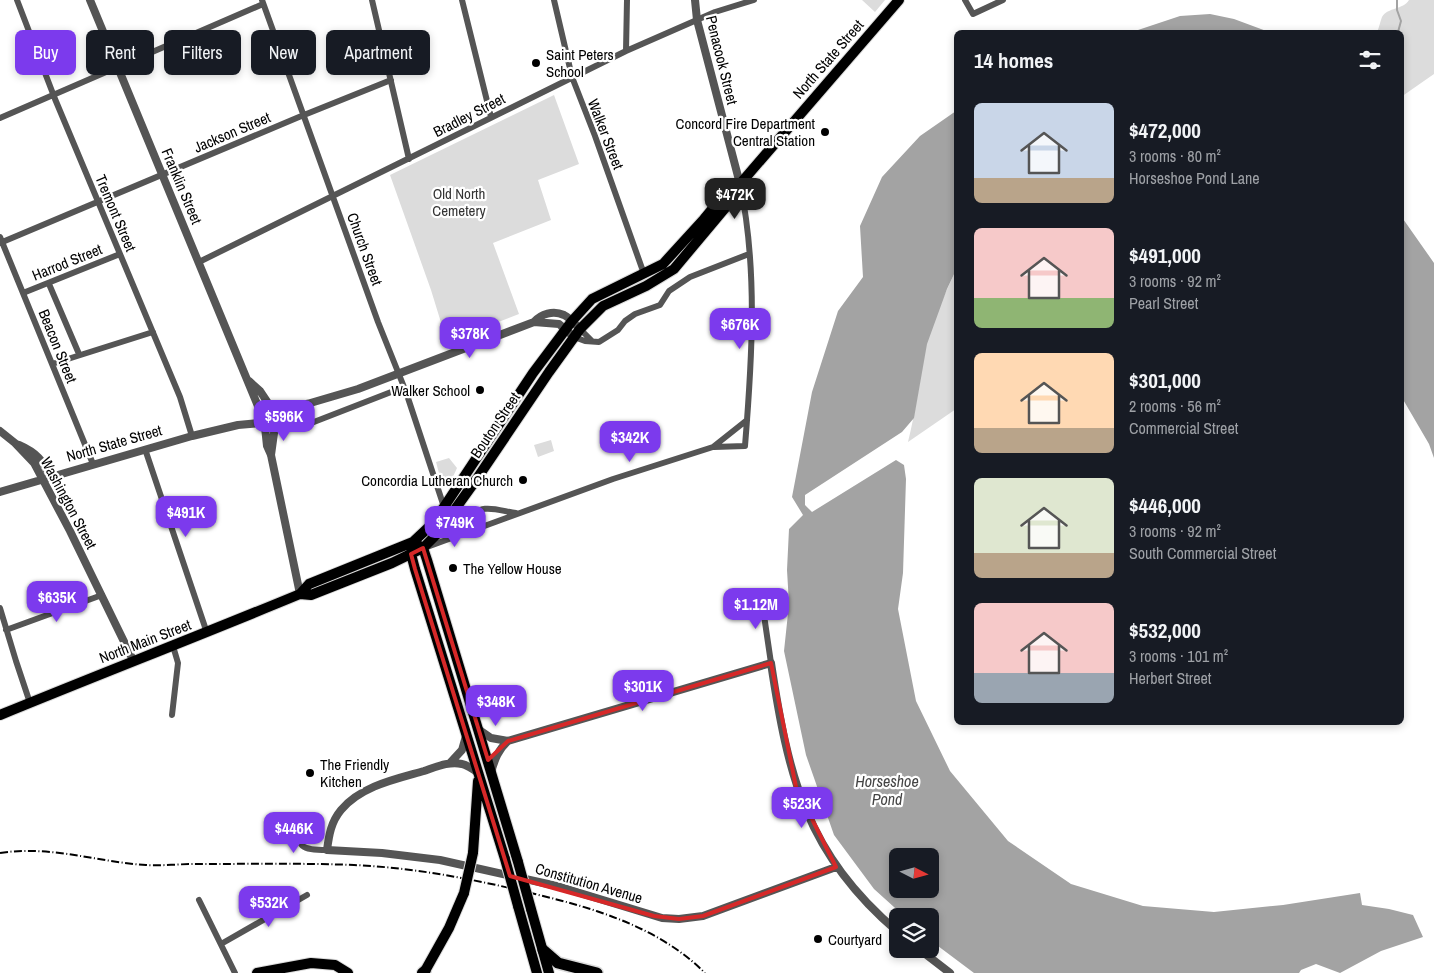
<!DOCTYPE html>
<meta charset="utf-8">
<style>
body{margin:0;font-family:"Archivo Narrow",sans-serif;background:#20242c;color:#f1f3f6;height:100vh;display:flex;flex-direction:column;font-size:19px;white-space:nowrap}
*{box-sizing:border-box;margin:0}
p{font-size:16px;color:#9ea1a6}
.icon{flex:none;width:28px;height:28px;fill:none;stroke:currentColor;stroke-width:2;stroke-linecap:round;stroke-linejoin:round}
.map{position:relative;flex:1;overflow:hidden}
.details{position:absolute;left:954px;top:30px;width:450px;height:695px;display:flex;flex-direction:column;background:#171b24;border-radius:8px;box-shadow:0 2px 8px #0003}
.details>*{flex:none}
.hud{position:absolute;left:15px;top:30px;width:475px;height:45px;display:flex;gap:10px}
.needle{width:32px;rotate:96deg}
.tools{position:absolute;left:889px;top:848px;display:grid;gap:10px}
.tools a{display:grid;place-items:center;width:50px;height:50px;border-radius:8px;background:#171b24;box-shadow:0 2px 8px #0003;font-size:25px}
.price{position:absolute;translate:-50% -42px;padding:0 11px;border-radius:10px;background:#7c3aed;color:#fff;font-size:16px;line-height:32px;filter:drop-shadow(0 1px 2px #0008)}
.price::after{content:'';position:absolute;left:50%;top:30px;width:15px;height:11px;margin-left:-8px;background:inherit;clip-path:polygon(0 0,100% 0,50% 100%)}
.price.on{background:#222;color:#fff}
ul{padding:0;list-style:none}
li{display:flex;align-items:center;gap:15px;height:125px;padding:0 20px}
li span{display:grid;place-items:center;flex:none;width:140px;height:100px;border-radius:8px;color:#555}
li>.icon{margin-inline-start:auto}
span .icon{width:60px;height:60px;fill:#fffc;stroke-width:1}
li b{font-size:21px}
h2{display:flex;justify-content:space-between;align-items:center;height:60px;padding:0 20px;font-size:21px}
.pill{padding:0 18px;border-radius:8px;background:#171b24;box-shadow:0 2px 8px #0003;font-size:18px;line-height:45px}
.pill.on{background:#7c3aed;color:#fff}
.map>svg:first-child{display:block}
.green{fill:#dcdcdc}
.water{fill:#a3a3a3;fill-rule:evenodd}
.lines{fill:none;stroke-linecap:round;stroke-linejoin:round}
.stream{stroke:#a3a3a3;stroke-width:2}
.primary-casing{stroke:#dbdbdb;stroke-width:12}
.motorway-casing{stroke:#dbdbdb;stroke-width:14}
.minor{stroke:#555;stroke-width:6}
.tertiary{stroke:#555;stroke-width:8}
.primary{stroke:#000;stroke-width:10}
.motorway{stroke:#000;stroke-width:11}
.rail{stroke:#000;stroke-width:2;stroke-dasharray:8 2.5 1 2.5;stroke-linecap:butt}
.primary-bridge-casing{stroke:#dbdbdb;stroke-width:12;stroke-linecap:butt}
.primary-bridge{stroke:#000;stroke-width:10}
.marked{fill:none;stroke:#d62828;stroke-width:4;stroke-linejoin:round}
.poi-dot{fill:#000;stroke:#fff;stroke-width:2}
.labels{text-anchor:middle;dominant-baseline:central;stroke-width:4.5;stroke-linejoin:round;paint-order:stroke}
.poi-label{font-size:15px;fill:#000;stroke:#fff;text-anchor:start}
.street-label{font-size:15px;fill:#000;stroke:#fff}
.park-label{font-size:15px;fill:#333;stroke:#fff}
.water-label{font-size:16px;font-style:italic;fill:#444;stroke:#fff}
</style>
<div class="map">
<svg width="1434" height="973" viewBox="0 0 1434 973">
<rect width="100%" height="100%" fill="#fff"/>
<path class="green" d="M862,0H885L875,12Z
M1409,0H1434V74L1401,97V32H1377C1379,28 1380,22 1382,17C1388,7 1403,10 1409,0Z
M554,95L579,164L538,180L551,220L493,243L519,314L447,342L431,290L390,175Z
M956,270V409L908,442C916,410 920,378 926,346C931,324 946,291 956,270Z
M551,440L554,451L538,457L534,445Z
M449,458L457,468L451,481C439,481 439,472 436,462Z"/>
<path class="water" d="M1210,14L1234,19L1269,32H1132L1180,16Z
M956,111V270L947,289L927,344L914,418L902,432L805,495V505L812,512L896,460L904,465L906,479L903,573L898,609L916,701L950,771L1008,841L1071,884L1143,906L1214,912L1283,905L1360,893L1362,905L1389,909L1413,915L1423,937L1381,951L1340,973L1316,964L1301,970L1299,973H974L930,940V916H904L874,889L834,835L806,755L784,651L789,604L787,570L789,529L803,515L792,497L812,392L838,311L863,277L860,226L882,177L920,136ZM898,856H930V889H898Z
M1401,216L1434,263V458L1429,444L1401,396Z"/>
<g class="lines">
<path class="stream" d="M1397,0V10L1401,21L1398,32"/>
<defs>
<path id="primary" d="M418,545L423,548L427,560L518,862
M412,548L411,554L415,569L505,859
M300,594L311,595L392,563L423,548L438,533L476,480L549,372L580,329L603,306L646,286L674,269L731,201L740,184L899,0
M0,715C100,674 201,635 300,594L309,584L413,542L429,527L444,507L533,373L572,321L592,299L663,264L704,219L729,189L740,184
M473,853L478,781
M518,906L537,973
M531,909L549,973
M257,973L311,963L335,965L348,973
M422,973L425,971L449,928L464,893"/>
<path id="motorway" d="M543,950L558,963L597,973
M423,973L425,971"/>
</defs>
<use href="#primary" class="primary-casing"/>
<use href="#motorway" class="motorway-casing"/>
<path class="minor" d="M17,0L55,99L180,397L192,436
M262,0L378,322L406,392L444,507
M372,0L409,159
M462,0L491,117
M554,0L572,77L595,136L644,274
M965,0L973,14L1003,0
M626,51L627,0
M0,118L263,4
M0,237L93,464
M0,243L299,117L391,80
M199,262L626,51L715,12L754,0
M49,284L79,354
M23,293L120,254
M580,329L592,341
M574,337L585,341L599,342L618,330L625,321L635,314L660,305L669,291L690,277L749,254
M52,364L153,332
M278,423L284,426L301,427L404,387
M714,447L745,446C752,360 758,269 740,184
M145,449L207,633
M479,529L473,525L471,520C478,501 500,511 516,513
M427,547L613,479L713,447L747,420
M761,595L771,663
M0,608L16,661L30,703
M6,630L102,595
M172,715L178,663L173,646
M293,819C299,846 298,850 327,850
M199,900L235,973
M221,944L307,895"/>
<path class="tertiary" d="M90,0L260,411
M695,0L697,20L740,184
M534,322C541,314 553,310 564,315C570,318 576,325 580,329
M249,381L260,391L270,406
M258 417a11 11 0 1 1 22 0a11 11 0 1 1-22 0Z
M275,407L307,404L358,389L534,322L559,324L574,337
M280,419L303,409L307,404
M265,427L267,446L271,455L300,594
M0,431L15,443L34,463L70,531L133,660
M19,445C35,452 45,461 50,478
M271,455L275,426
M0,492L192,436L238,425L260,423
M478,729L491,738L508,741L771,663C788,776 806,854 898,932
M450,763L462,750L466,736
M491,772C495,759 498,750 508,741
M479,773C473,770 468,765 462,764C449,761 436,767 424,771C396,779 361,786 341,810C331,822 329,835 327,850L382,853L440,860L557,886L662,918L679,919L703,916L836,867
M919,949L950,973"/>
<use href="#primary" class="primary"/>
<use href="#motorway" class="motorway"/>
<path class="rail" d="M0,853C50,845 97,862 146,865C162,866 179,864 195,864C248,864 301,863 354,865C420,868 483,881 547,897C604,911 663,931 705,973"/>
<defs>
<path id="primary-bridge" d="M505,859L518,906
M518,862L531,909
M464,893L473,853"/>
</defs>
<use href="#primary-bridge" class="primary-bridge-casing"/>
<use href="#primary-bridge" class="primary-bridge"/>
</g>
<path class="marked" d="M423,548L488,760L508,741L771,663L796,787L836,867L703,916L679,919L654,916L510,876L415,569L411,554Z"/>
<g class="poi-dot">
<circle cx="536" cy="63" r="5"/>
<circle cx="825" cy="132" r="5"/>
<circle cx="480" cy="390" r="5"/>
<circle cx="523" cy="480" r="5"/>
<circle cx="453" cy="568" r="5"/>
<circle cx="310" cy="773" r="5"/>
<circle cx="818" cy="939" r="5"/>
</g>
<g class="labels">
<g class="poi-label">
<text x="546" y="54">Saint Peters<tspan x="546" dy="17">School</tspan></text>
<text x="815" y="123" text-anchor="end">Concord Fire Department<tspan x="815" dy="17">Central Station</tspan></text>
<text x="470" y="390" text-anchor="end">Walker School</text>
<text x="513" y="480" text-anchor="end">Concordia Lutheran Church</text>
<text x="463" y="568">The Yellow House</text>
<text x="320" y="764">The Friendly<tspan x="320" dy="17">Kitchen</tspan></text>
<text x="828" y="939">Courtyard</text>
</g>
<g class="street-label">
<text transform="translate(828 59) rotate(-49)">North State Street</text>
<text transform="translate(722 60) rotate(76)">Penacook Street</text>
<text transform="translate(469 115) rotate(-27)">Bradley Street</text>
<text transform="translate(232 132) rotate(-23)">Jackson Street</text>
<text transform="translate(606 134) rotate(69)">Walker Street</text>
<text transform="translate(182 186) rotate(67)">Franklin Street</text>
<text transform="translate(116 213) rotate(67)">Tremont Street</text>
<text transform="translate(365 249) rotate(70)">Church Street</text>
<text transform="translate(67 262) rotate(-22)">Harrod Street</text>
<text transform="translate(58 346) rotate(68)">Beacon Street</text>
<text transform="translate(495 425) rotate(-56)">Bouton Street</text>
<text transform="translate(114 443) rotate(-16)">North State Street</text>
<text transform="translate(69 503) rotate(62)">Washington Street</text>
<text transform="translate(145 641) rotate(-21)">North Main Street</text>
<text transform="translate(589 883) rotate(16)">Constitution Avenue</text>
</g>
<g class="park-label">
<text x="459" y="193">Old North<tspan x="459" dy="17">Cemetery</tspan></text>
</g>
<g class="water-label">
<text x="887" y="781">Horseshoe<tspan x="887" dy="18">Pond</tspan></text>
</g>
</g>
</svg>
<div class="tools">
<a><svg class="needle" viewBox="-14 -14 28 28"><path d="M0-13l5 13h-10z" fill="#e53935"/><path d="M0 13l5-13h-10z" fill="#9ea1a6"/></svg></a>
<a><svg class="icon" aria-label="layers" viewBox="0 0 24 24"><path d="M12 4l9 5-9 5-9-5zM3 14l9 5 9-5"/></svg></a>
</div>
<b class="price on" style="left:735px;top:220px">$472K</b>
<b class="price" style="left:740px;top:350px">$676K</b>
<b class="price" style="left:470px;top:359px">$378K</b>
<b class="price" style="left:284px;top:442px">$596K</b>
<b class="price" style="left:630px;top:463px">$342K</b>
<b class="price" style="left:186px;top:538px">$491K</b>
<b class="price" style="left:455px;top:548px">$749K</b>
<b class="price" style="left:57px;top:623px">$635K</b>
<b class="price" style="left:756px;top:630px">$1.12M</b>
<b class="price" style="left:643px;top:712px">$301K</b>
<b class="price" style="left:496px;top:727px">$348K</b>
<b class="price" style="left:802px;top:829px">$523K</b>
<b class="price" style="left:294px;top:854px">$446K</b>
<b class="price" style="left:269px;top:928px">$532K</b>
<div class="hud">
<a class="pill on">Buy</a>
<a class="pill">Rent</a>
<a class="pill">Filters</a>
<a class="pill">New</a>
<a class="pill">Apartment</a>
</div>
<section class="details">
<h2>14 homes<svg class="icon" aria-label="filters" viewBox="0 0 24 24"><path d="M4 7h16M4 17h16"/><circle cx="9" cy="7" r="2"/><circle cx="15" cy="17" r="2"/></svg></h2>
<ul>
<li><span style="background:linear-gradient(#c9d6e8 75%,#b9a48a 0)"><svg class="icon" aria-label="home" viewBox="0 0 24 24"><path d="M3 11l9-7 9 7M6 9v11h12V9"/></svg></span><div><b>$472,000</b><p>3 rooms · 80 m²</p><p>Horseshoe Pond Lane</p></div></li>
<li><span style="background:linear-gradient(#f6c9c9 70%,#8fb573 0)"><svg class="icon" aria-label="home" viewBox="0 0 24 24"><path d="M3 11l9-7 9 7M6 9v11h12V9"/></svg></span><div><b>$491,000</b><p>3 rooms · 92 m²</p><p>Pearl Street</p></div></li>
<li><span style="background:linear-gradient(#ffd9b3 75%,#b9a48a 0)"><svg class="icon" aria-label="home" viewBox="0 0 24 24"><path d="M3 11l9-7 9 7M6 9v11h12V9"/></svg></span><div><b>$301,000</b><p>2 rooms · 56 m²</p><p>Commercial Street</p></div></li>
<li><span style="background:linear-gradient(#dfe7d0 75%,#b9a48a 0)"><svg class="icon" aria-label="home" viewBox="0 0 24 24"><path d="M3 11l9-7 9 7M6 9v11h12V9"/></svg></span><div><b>$446,000</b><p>3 rooms · 92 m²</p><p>South Commercial Street</p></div></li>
<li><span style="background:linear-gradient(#f6c9c9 70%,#9aa5b1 0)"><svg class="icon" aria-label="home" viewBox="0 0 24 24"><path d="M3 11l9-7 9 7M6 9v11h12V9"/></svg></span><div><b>$532,000</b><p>3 rooms · 101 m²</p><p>Herbert Street</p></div></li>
</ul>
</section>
</div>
